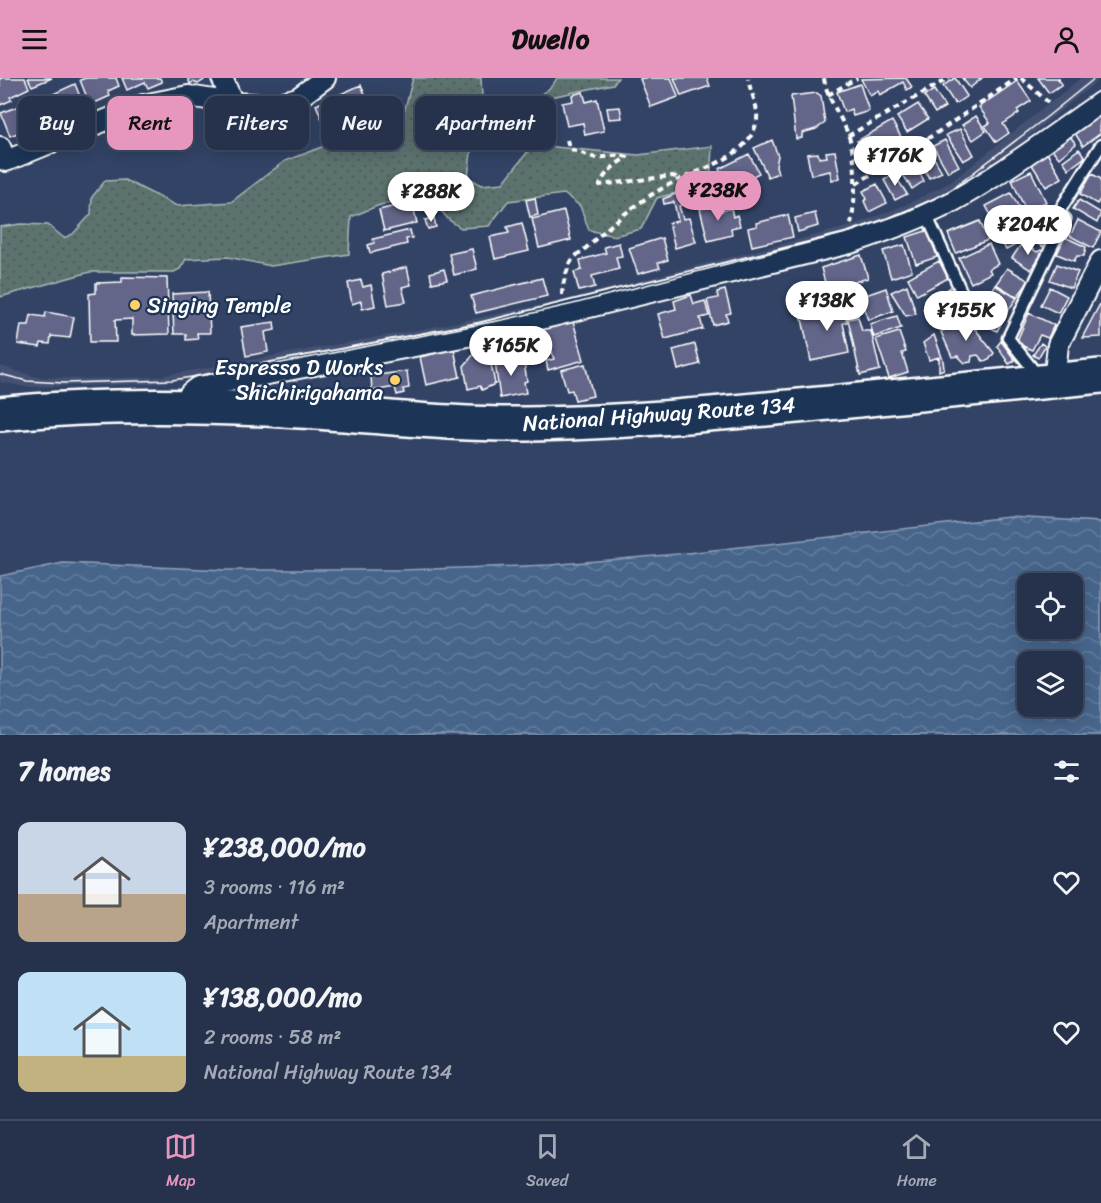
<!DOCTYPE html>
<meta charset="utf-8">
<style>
body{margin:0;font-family:Sriracha,sans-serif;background:#2e3a53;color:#f1f3f6;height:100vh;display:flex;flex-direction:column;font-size:22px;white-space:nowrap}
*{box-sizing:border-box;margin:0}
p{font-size:20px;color:#a4aab5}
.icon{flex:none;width:33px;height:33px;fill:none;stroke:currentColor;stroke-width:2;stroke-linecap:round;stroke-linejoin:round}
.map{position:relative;height:657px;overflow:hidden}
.side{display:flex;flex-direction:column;background:#26324c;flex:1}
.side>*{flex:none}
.banner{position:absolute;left:18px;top:18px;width:600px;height:54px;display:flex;gap:12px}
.buttons{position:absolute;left:1017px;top:495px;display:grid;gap:12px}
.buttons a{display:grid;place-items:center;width:66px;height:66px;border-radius:12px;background:#26324c;box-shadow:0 3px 15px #0003,0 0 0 2px #424d64;font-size:30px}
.price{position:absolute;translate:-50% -51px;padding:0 14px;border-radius:21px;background:#fff;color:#222;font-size:20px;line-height:39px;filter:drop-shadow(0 2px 3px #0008)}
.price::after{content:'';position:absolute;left:50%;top:36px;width:18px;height:14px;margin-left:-9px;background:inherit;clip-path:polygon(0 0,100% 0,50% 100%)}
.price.selected{background:#e797bd;color:#111}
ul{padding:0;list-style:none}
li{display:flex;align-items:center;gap:18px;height:150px;padding:0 18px}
li span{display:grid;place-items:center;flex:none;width:168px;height:120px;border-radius:12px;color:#555}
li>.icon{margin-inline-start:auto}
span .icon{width:72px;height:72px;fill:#fffc;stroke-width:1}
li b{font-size:26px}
h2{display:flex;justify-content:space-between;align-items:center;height:72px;padding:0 18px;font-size:26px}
.pill{padding:0 21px;border-radius:12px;background:#26324c;box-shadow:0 3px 15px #0003,0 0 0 2px #424d64;font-size:21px;line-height:54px}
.pill.selected{background:#e797bd;color:#111}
header{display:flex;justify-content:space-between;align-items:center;height:78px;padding:0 18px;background:#e797bd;color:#111;font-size:27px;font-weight:800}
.menu{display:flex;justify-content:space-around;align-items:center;height:84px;border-top:2px solid #424d64;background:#26324c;font-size:16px;color:#a4aab5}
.menu a{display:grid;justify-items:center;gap:3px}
.menu .selected{color:#e797bd}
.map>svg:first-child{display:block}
.built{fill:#455173}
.grass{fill:url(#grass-dots);stroke:#adb8b6;stroke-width:1.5}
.water{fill:url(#water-waves);stroke:#90a3b9;stroke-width:1.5;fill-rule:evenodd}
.building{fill:#636589;stroke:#fff;stroke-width:1.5}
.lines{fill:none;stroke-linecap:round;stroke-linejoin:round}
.lane-casing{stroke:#fff;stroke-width:15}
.street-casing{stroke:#fff;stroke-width:24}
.highway-casing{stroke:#fff;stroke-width:38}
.path{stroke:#fff;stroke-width:4;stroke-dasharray:6 4.5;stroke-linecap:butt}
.lane{stroke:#1d3557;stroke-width:10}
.street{stroke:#1d3557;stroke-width:20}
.highway{stroke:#1d3557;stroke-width:33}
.tram{stroke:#fff;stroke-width:1.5}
.poi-dot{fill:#ffd166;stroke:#1d3557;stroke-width:2}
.labels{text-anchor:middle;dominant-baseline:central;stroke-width:4.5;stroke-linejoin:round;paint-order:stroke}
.poi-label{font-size:22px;fill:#fff;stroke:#1d3557;text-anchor:start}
.street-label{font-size:22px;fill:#fff;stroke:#1d3557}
</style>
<header><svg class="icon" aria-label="menu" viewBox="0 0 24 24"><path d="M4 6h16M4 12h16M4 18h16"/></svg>Dwello<svg class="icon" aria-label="person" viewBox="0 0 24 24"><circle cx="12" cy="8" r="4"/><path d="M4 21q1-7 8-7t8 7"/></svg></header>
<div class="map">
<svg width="1101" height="657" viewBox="0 0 1101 657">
<defs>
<pattern id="grass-dots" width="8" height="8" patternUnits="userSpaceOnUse" patternTransform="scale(1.5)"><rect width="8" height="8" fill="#5b726e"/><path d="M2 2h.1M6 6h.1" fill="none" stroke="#525b5a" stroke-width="1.8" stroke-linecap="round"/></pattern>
<pattern id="water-waves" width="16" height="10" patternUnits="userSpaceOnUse" patternTransform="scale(1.5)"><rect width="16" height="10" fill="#46658b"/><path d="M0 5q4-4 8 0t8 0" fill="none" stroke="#627c9c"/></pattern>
</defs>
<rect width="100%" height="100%" fill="#324366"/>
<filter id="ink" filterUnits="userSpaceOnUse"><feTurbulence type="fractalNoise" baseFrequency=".0167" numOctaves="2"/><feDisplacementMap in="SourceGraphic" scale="12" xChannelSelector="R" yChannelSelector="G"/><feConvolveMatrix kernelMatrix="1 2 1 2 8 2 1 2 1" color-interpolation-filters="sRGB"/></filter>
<g filter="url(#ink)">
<path class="built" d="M1081,0H1101L996,85L951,115L908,135L854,156L561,232L237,296L149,306L26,309L0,304V288L36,299L86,301L155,299L418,252L561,223L851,148L905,127L951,104Z"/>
<path class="grass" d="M413,0H481L482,19L494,27C515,24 547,22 557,0H618L613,6L551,19L525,47L478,49L468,66L471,75L468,99L481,107L503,105L530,71L544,68L638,77L712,68L710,106L657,120L641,151L614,158L589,152L580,128L564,116L508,123L489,148L461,150L449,142L425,115L377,128L351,139L349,176L271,188L228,179L186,181L180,191L174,194H90L0,219V149L21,146L48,147L64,160L73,156L91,136L92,119L105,103L125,102L177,128L231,124L285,83L403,38Z"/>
<path class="water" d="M1009,439L1101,444V657H0V498L63,485L227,492H402L550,487L678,476ZM1028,506H1072V550H1028ZM1028,584H1072V628H1028Z"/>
<path class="building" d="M0,0H25L29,10L10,19L12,22L0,27Z
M28,0H52L32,8Z
M86,0H116L119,8L108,13L110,18L90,27L80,2Z
M122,0H160L162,4L148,10L145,4L127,12Z
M188,0H204V2L198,6L193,4L190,6Z
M643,0H671L678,19L651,29L640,1Z
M674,0H707L710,8L681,18Z
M906,0L912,9L907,12L903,4L880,17L878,13L870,18L861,1Z
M955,0L967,18L955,26L943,8Z
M962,0H982L970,10Z
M1038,0H1060L1058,1L1062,6L1049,15Z
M1017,3L1031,23L1017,32L1019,35L1003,46L1009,55L996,64L985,48L990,45L979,29Z
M75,6L83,26L49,42L40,22Z
M860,6L869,33L853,38L851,31L844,34L837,14Z
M361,7L373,35L328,55L316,27Z
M934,12L945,29L935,35L924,18Z
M583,14L586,24L597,21L604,53L585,57L583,45L567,48L562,25L573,23L572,17Z
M817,15L821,18L825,45L816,51L802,55V60L796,61L791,18Z
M32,23L41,45L35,48L36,51L21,57L20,54L10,58L1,35Z
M918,26L928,41L907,54L897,39Z
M620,29L622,40L609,41L607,30Z
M1101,35L1099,51L1101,55L1083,68L1073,52Z
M976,38L986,53L973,62L962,47Z
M892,43L901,59L866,79L857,63Z
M960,51L974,77L963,83L946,57Z
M1069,57L1076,66L1059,80L1052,71Z
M772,62L778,78L776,88L778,95L768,99L754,70Z
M945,62L959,88L948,94L933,68Z
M929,71L942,94L929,100L917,77Z
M1079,71L1085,79L1069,91L1063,83Z
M835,73L840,100L832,102L830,93L811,97L807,76L818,75L819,80L827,79L826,74Z
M1047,75L1062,100L1046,109L1031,85Z
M749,76L759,95L740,105L743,109L732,115L719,91Z
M914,83L924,103L912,111L899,90Z
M1031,93L1046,124L1026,133L1012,102Z
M894,96L907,116L895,122L884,102Z
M1092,96L1101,101V120L1097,126L1080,116Z
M877,106L887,125L869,134L864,123L867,121L863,113Z
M685,112L689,125L679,128L683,141L689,140L696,164L675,170L669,145L678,143L674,124L664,126L663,121Z
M1011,115L1021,133L996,146L986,128Z
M535,120L538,137L530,139L526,122Z
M1079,122L1101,135L1097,145L1073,131Z
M430,123L431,130L419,133L417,126Z
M412,124L417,145L384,153L379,132Z
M718,126L719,134L731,130L733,139L737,137L740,148L731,150L732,157L708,163L700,131Z
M564,133L571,162L539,170L532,141Z
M815,135L818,148L798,154L795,140Z
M788,137L793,159L752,168L748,150L757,148L756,145Z
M1038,138L1047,143L1044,148L1056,154L1047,171L1030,162L1034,154L1031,152Z
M434,140L436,149L428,151L425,142Z
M1015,142L1021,154L1012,159L1016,167L1006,172L996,152Z
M1078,142L1101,154L1093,170L1070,158Z
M980,143L988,162L956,175L948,156Z
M522,145L529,173L495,181L490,159L509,155L507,149Z
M410,152L412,160L406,161L407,166L370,175L368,167L374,165L373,161Z
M929,152L937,179L916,186L907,159Z
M1065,159L1086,169L1084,178H1077L1074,183L1057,176Z
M662,160L668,182L658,185L660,190L638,196L629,170Z
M619,165L622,178L616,179L619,191L592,198L595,209L579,213L574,194L582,192L580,182L606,175L604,169Z
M1022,165L1037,174L1041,172L1046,175L1044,181H1038L1031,192L1012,180Z
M989,166L998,186L989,191L991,195L971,205L959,180Z
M904,167L912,193L891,200L883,173Z
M472,171L477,191L454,197L449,176Z
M861,177L868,200L827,212L821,190Z
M939,183L948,200L917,217L908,200Z
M1057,186L1078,194L1071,210L1050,202Z
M407,189L411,207L402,209L406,224L388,227L382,196Z
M1007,190L1029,203L1017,219L996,206Z
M444,191L447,202L432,205L430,195Z
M122,199L167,200L169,256L132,257V241L115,242L116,264H90L89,216L96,215V205L122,204Z
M542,200L547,218L476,235L471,218Z
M361,202L363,209L371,207L375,228L362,231L361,223L352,226L348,205Z
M907,207L916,236L906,238L891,214Z
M995,207L1017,220L1007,234L985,222Z
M814,209L819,226L799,232L798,226L810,223L806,211Z
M951,209L961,225L930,243L923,231L928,228L924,222L941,212L942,215Z
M1050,209L1067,218L1058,235L1041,227Z
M886,210L893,233L868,242L860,219Z
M725,212L731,235L726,236L728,243L713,247L707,222L718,220L717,214Z
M208,214L210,255H197L198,261L186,262V256H174L172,216Z
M691,217L694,226L705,223L709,238L700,240L703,251L665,261L658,236L676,231L674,223Z
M1101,224V259L1082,260Z
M983,225L1006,237L997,253L975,241Z
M849,226L851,232L856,230L858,237L846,240L847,244L843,245L849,275L811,283L801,236Z
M46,234L74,239L70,260L51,258L50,266L41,265L40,269L18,266L21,247H29L31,237L45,239Z
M1029,235L1054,247L1048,260L1040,257L1032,272L1016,265Z
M897,238L901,250L874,259L870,246Z
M965,238L994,275L989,282L983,283L978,277L972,278L971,284L965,285L958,278L952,279L941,254Z
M858,239L862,253H871L880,292L860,297L848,241Z
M573,243L584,282L548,292L546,283L554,281L551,271L546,273L541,251Z
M274,244L275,252L265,254L268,274L246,278L241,249Z
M899,254L906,274L902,275L908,294L889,300L876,261Z
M934,257L943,282L944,291L939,293V279L929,282L923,265Z
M1001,263L1015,282L1011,285L1009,286L997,268Z
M1041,265L1045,268L1038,280L1033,277Z
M695,266L700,286L678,292L673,272Z
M454,271L460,299L426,307L420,279Z
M489,275L495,306L482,312L480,308L468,311L464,288L474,276Z
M523,279L527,303L524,304L526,315L500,320L495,284Z
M358,285L360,293L347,296L345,288Z
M585,286L593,318L575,322L572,312L567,313L561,292Z
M407,293L409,310L403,311L404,315L397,317L395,309L372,313L371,298Z"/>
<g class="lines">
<defs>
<path id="lane" d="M926,136L966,224
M1036,299L1035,294L1008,260L1065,141L1058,135L1101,67"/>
<path id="street" d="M222,0L233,25
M0,69L6,83L143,27L188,18L233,25L272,27L298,20L325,0
M1054,303L1058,267L1101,183
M188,330L190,315L198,309L483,255L850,165C883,154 917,142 948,126C1001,97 1052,58 1101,24"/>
<path id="highway" d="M0,336C94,326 189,327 283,332C364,336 445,347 526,346C621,345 714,336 808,327C906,318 1004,308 1101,298"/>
</defs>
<use href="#lane" class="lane-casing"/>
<use href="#street" class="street-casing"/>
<use href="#highway" class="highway-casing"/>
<path class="path" d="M824,0C826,19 841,38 848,56C858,85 856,117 851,146
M1021,0L1048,24
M828,17L857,0
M848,58L949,0
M567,62L569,69L573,72L596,80L621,77L627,79C616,86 604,95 600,107L672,98L676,99L678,102
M856,106L938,54L1017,0
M562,217C562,207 567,191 572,182C575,178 582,173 586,170C612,145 642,120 674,104C702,90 744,81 755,49C762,32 750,16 748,0"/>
<use href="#lane" class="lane"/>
<use href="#street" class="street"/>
<use href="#highway" class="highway"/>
<path class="tram" d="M0,296L27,303L64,305L172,302L271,287L502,242L573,226L850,154L906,134L948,114L1048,38L1095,0"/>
</g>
</g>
<g class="poi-dot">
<circle cx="135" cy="227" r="6"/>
<circle cx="395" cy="302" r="6"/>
</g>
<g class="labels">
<g class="poi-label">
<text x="147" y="227">Singing Temple</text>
<text x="383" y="289" text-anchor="end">Espresso D Works<tspan x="383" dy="25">Shichirigahama</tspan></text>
</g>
<g class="street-label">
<text transform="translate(659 336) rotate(-4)">National Highway Route 134</text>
</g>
</g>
</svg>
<div class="buttons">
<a><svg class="icon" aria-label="locate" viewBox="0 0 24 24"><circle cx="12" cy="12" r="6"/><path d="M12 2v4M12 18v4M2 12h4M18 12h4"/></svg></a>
<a><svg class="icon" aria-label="layers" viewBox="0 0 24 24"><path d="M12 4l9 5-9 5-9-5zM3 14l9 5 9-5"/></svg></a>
</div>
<b class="price" style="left:895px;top:109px">¥176K</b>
<b class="price selected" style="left:718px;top:144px">¥238K</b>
<b class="price" style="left:431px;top:145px">¥288K</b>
<b class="price" style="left:1028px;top:178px">¥204K</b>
<b class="price" style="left:827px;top:254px">¥138K</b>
<b class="price" style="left:966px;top:264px">¥155K</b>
<b class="price" style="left:511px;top:299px">¥165K</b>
<div class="banner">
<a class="pill">Buy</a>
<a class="pill selected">Rent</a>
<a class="pill">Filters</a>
<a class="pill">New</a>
<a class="pill">Apartment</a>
</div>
</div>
<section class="side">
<h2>7 homes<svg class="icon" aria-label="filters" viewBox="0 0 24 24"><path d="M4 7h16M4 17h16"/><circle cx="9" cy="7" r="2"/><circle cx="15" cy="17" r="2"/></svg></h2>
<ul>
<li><span style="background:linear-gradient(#c9d6e8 60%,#b9a48a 0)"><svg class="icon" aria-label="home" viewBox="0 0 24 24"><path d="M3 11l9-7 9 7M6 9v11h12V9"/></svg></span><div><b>¥238,000/mo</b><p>3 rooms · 116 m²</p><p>Apartment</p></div><svg class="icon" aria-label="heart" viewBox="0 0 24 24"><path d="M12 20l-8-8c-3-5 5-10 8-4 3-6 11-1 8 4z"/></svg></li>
<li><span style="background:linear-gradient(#bfe0f5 70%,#c2b280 0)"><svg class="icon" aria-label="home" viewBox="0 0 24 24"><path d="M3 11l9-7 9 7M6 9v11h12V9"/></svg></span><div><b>¥138,000/mo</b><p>2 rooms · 58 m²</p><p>National Highway Route 134</p></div><svg class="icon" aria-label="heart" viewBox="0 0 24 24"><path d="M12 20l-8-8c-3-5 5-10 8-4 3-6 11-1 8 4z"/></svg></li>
</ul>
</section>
<nav class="menu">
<a class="selected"><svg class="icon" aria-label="map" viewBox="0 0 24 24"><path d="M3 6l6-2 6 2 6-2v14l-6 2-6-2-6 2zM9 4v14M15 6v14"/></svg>Map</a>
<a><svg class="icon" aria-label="saved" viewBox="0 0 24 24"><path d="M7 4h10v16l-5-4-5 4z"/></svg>Saved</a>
<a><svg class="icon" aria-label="home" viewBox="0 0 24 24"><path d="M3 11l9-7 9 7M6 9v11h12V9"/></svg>Home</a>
</nav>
